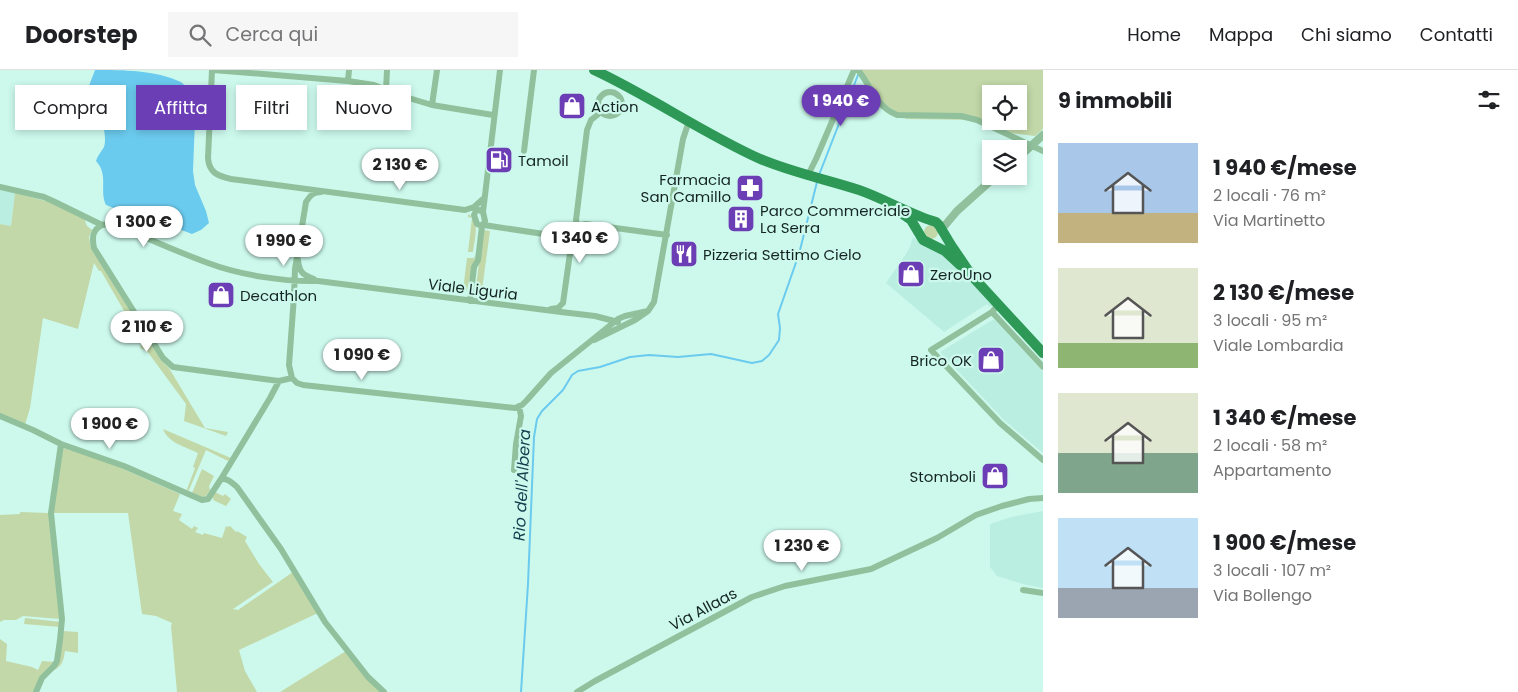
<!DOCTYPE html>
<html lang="it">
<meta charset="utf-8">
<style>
body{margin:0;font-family:Poppins,sans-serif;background:#f6f6f6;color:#202124;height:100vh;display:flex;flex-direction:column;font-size:19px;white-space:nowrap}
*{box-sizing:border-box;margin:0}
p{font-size:16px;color:#757577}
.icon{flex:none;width:28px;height:28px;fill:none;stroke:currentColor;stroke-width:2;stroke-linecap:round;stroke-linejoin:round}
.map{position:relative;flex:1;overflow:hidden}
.panel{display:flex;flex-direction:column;background:#fff;width:475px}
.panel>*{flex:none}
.hud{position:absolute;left:15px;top:15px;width:475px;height:45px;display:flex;gap:10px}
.tools{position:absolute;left:982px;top:15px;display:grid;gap:10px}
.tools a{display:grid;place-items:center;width:45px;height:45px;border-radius:0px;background:#fff;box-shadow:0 2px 8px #0003;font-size:25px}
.price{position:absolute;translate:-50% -42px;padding:0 11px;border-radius:18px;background:#fff;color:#222;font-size:16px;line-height:32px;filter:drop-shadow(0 1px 2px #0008)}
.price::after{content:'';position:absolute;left:50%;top:30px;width:15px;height:11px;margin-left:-8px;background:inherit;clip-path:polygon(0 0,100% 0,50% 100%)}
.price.selected{background:#6c3eb5;color:#fff}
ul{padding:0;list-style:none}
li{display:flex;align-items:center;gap:15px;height:125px;padding:0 15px}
li span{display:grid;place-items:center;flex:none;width:140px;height:100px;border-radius:0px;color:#555}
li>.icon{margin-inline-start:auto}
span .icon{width:60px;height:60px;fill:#fffc;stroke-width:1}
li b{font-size:21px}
h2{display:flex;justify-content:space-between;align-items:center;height:60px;padding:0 15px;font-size:21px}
.chip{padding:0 18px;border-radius:0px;background:#fff;box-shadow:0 2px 8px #0003;font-size:18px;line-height:45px}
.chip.selected{background:#6c3eb5;color:#fff}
header{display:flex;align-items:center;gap:30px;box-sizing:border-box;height:70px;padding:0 25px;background:#fff;border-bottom:1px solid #e0e0e0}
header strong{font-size:24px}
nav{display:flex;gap:28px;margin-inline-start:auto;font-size:18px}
.search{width:350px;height:45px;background:#f6f6f6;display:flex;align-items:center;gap:12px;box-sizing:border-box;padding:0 18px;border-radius:0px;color:#757577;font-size:19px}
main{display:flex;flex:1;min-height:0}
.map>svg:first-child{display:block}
.built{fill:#baeee0}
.green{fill:#c2d8a8;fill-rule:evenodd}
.water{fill:#6bcbee}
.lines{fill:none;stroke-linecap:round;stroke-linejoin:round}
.stream{stroke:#6bcbee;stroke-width:2}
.minor{stroke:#90c19c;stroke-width:6}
.tertiary{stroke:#90c19c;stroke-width:8}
.primary{stroke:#2e9957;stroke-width:10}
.labels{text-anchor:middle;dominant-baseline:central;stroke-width:4.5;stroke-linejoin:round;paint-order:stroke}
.poi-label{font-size:15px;fill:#142521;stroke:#cdf9ed;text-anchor:start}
.street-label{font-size:15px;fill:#142521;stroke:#cdf9ed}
.water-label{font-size:16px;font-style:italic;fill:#133e4d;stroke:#cdf9ed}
</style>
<header>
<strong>Doorstep</strong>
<div class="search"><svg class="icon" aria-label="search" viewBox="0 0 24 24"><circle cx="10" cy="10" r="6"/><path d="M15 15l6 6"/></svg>Cerca qui</div>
<nav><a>Home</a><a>Mappa</a><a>Chi siamo</a><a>Contatti</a></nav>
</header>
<main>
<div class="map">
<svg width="1043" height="622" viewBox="0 0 1043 622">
<rect width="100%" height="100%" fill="#cdf9ed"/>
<path class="built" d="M0,120L15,123L11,156L0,154Z
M913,167L923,175L946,184L993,234L992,236L990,237L987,234L944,262L886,213L906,184L910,177Z
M994,249L1043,302V383L1004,350L940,282Z
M1043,441V518L1023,514L997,506L990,497V454L1011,447Z"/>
<path class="green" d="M856,0H1043V59L1035,66L1002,62L977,50L906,49L873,26ZM991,24H1019V51H991Z
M15,123L53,133L84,148L87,156L92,160L89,167L91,178L161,290L169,298L205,358L228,362L226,366L184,351L186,334L147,281L140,278L142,272L101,201H99L94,193L78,259L43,248L30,338L25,355L0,345V154L11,156Z
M468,144C481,151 474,171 473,182H468L472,148L468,147Z
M924 162a7 7 0 1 1 14 0a7 7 0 1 1-14 0Z
M483,160L490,161L482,220L485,221V227L478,222L476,217Z
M476,184L467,220L464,223L459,224L460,219L463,220L467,188H474Z
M163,359L231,388L228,391L206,380L189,420L187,422H186L195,398L193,397L198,383C186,377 168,373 163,359Z
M63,378L103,390L180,424L173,441L182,444L179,450L192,459L194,456L198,458L195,462L203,465L204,463L222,468L226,456L228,457L230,456L236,462L237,461L247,467L245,471L259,494L273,512L233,539L238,540L293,502L318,543L239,580L245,601L257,622H177L171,556L172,553L156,546L142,544L128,443H53Z
M202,399L214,406L209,416L210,420L207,425L202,428L192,423Z
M215,422L223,426L225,424L231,429L226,436L213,430L214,429L212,428Z
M20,442L49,443L60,549L23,546L16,550H4L0,552V445L20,444Z
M25,548L61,552L60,557L24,554Z
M63,561L78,562V583L65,581C63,593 62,597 50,602L55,597Z
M0,569L7,574L6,591L32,597L38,600L42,591L55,592L34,622H0Z
M346,581L380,622H280Z"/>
<path class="water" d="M95,0C124,0 155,0 181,12C186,16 191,21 196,25L193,101L195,115L206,141L209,153L201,160L192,164L150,148L121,141L106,135C99,120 109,105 96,91C98,85 101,82 104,77C108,67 100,40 94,31C91,27 89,25 87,21Z"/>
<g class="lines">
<path class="stream" d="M819,105L858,5
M521,622L528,514L534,367L537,349L542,341L563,320L572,305L578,301L600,297L630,287L649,285L678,287L711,284L752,293L762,291L769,285L779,270L780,258L778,244L799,184L817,112"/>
<path class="minor" d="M212,0L208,88C209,103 218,106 231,109L465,140L474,137L483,129
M213,0L348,11L374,15L402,26L432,35L493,45
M858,0C872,17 875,36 897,45L961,46L977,50L1043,81
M348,11L349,0
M386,20L387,0
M598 34a12 12 0 1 1 24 0a12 12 0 1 1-24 0Z
M432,35L437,0
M524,81L534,0
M808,105L816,89L854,0
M0,117L44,127L55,132L102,155L108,154L119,156C149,169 178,182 208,193C240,205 284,212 318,211L561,242L595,246L618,252
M321,122C314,122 310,125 306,132L295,199L294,226L289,295L292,308L297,313L303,315L515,338L522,335L527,330L551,303L618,249L625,246L648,241L635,250L594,270
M479,140L483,142L485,151L482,156L477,154L474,145L476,141Z
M483,142L500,0
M102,155C92,160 92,168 94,178L163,288L173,297L279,311L292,308
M484,155L557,166L567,164L581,155L586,154L667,165
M578,157L576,150L587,60L591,50L601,42
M298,190C299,202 303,205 314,209
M470,231L474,197L478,190L482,156
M998,235L992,242L931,280L1000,353L1043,390
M551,239L558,238L563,233L572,169L571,162
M648,241L654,232L683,69L689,51
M992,242L1043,297
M0,346L33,360L61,374L124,396L202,430L208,429L221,409C228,408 232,413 237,417L281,479L325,552L368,607L384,622
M514,400L516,374L521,346L519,336
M221,409L270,328L279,311
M1023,520L1043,523
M36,622L42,608L54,596L57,591L60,570L62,549L51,443L61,374
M577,622L595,611L752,527L785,516L871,499L937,468L976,445L1002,436L1029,429L1043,428"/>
<path class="tertiary" d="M1019,87L1043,65
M941,160L957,141L996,106"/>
<path class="primary" d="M594,0C650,26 701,62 758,88C790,102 825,109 859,120C885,129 909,144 936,152L939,155L951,175L972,206
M901,143L911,150L923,170L945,181L972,206L1043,283"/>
</g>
<defs>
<symbol id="shop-square" viewBox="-11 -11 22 22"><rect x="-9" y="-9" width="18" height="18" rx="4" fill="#6c3eb5" stroke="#cdf9ed"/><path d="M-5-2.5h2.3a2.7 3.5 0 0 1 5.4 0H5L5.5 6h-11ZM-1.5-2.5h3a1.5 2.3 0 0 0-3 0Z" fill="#fff"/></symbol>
<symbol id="fuel-square" viewBox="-11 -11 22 22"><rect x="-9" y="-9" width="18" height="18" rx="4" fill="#6c3eb5" stroke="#cdf9ed"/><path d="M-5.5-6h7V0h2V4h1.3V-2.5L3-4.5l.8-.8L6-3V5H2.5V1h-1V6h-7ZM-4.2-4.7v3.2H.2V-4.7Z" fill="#fff"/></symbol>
<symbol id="pharmacy-square" viewBox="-11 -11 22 22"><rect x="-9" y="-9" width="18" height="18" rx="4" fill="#6c3eb5" stroke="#cdf9ed"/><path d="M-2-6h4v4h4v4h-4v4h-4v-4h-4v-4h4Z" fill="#fff"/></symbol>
<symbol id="building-square" viewBox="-11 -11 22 22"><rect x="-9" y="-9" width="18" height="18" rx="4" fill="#6c3eb5" stroke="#cdf9ed"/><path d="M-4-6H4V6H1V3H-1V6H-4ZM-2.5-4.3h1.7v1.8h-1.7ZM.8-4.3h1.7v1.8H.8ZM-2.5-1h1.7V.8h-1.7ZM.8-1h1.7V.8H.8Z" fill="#fff"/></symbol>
<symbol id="restaurant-square" viewBox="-11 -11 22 22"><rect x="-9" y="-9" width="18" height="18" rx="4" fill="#6c3eb5" stroke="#cdf9ed"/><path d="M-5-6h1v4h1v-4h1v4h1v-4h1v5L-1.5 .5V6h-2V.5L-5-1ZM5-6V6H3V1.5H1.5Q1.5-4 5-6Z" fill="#fff"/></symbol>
</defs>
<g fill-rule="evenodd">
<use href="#shop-square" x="556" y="20" width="32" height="32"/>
<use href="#fuel-square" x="483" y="74" width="32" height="32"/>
<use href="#pharmacy-square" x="734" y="102" width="32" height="32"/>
<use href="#building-square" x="725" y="133" width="32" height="32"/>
<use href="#restaurant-square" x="668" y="168" width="32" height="32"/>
<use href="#shop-square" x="895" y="188" width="32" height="32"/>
<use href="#shop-square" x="205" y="209" width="32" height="32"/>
<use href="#shop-square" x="975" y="274" width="32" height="32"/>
<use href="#shop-square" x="979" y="390" width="32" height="32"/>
</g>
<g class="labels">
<g class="poi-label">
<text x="591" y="36">Action</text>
<text x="518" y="90">Tamoil</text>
<text x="731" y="109" text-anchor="end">Farmacia<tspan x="731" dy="17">San Camillo</tspan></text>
<text x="760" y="140">Parco Commerciale<tspan x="760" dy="17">La Serra</tspan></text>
<text x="703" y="184">Pizzeria Settimo Cielo</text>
<text x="930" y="204">ZeroUno</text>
<text x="240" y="225">Decathlon</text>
<text x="972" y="290" text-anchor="end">Brico OK</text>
<text x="976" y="406" text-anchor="end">Stomboli</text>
</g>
<g class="street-label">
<text transform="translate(473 219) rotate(7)">Viale Liguria</text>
<text transform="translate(703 539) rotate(-28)">Via Allaas</text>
</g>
<g class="water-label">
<text transform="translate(522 415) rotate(-87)">Rio dell'Albera</text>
</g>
</g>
</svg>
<div class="tools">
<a><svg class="icon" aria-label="locate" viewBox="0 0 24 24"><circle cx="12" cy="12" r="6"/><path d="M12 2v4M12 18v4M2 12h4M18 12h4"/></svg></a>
<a><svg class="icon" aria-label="layers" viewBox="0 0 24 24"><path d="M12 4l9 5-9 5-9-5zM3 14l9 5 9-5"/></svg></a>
</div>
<b class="price selected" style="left:841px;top:57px">1 940 €</b>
<b class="price" style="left:400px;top:121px">2 130 €</b>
<b class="price" style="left:144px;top:178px">1 300 €</b>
<b class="price" style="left:580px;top:194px">1 340 €</b>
<b class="price" style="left:284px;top:197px">1 990 €</b>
<b class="price" style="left:147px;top:283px">2 110 €</b>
<b class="price" style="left:362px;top:311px">1 090 €</b>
<b class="price" style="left:110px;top:380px">1 900 €</b>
<b class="price" style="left:802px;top:502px">1 230 €</b>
<div class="hud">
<a class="chip">Compra</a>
<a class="chip selected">Affitta</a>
<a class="chip">Filtri</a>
<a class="chip">Nuovo</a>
</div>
</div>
<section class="panel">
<h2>9 immobili<svg class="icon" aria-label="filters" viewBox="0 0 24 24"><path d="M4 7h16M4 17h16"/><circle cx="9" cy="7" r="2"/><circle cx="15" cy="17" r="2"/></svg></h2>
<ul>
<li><span style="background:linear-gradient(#a9c7e8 70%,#c2b280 0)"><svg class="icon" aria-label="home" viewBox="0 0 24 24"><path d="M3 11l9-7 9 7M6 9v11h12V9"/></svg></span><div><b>1 940 €/mese</b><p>2 locali · 76 m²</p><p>Via Martinetto</p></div></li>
<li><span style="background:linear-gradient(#dfe7d0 75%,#8fb573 0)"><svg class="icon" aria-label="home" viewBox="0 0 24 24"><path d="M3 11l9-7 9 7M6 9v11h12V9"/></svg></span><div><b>2 130 €/mese</b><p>3 locali · 95 m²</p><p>Viale Lombardia</p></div></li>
<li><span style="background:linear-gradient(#dfe7d0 60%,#7fa58c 0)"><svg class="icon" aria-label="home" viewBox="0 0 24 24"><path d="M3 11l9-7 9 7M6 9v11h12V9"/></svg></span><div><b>1 340 €/mese</b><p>2 locali · 58 m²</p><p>Appartamento</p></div></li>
<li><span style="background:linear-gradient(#bfe0f5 70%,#9aa5b1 0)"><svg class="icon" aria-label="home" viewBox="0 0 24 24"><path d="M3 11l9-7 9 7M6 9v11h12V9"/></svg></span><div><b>1 900 €/mese</b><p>3 locali · 107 m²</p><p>Via Bollengo</p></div></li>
</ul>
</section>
</main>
